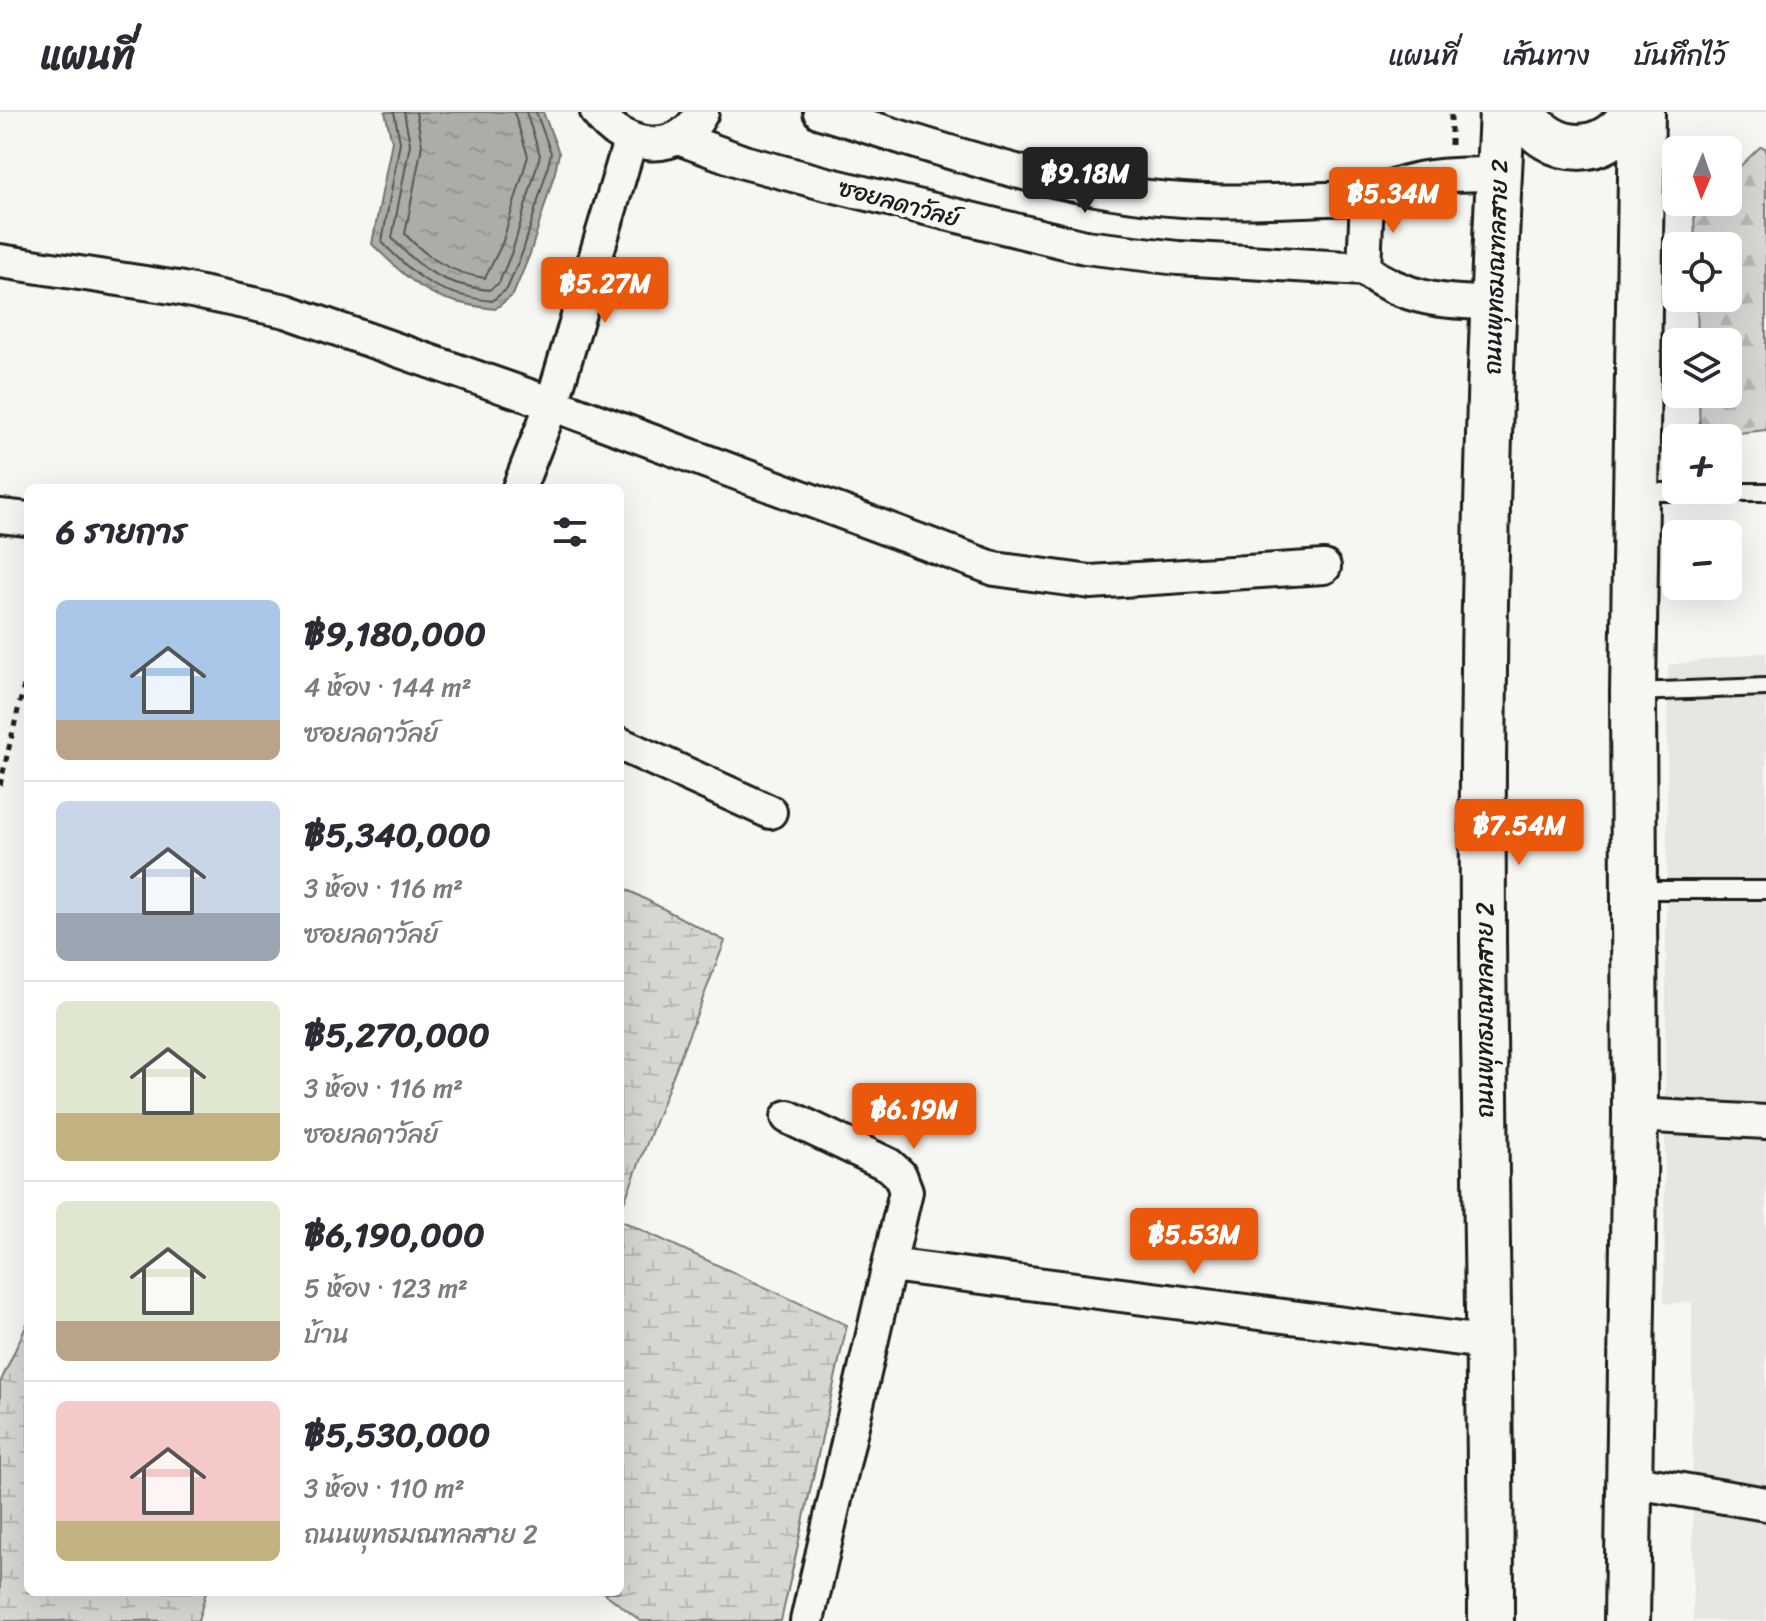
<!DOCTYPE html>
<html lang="th">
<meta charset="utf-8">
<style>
body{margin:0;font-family:Sriracha,"Playpen Sans Thai",sans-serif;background:#f7f7f7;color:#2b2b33;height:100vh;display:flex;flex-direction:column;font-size:30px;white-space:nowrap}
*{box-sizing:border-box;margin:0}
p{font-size:26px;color:#7c7c81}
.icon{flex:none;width:44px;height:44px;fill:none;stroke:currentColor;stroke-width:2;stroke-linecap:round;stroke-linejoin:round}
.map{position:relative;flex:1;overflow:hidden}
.drawer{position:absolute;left:24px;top:372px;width:600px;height:1112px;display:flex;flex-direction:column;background:#fff;border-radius:12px;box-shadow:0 8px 32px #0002}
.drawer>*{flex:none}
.needle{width:52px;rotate:182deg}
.tools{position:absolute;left:1662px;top:24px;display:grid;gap:16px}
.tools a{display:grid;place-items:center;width:80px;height:80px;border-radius:12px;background:#fff;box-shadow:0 8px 32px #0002;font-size:40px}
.price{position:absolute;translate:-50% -68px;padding:0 18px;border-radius:8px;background:#ea580c;color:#fff;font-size:26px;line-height:52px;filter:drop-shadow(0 2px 4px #0008)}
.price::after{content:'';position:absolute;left:50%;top:48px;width:24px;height:18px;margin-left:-12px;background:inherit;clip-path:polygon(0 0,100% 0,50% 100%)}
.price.current{background:#222;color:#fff}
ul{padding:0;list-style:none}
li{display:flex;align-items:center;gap:24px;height:200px;padding:0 32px}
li+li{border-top:2px solid #e1e1e2}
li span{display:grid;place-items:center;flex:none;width:224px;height:160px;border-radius:12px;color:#555}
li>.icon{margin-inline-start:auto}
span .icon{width:96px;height:96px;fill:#fffc;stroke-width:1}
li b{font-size:34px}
h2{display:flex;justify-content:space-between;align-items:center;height:96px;padding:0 32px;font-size:34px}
header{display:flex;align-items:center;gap:48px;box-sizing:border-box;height:112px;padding:0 40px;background:#fff;border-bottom:2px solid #e1e1e2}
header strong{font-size:38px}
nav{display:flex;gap:44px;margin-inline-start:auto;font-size:28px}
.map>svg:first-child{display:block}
.built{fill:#e6e6e2}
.forest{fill:url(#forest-firs);stroke:#797977;stroke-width:2}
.wetland{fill:url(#wetland-marsh);stroke:#797977;stroke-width:2}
.water{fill:url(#water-ripples);stroke:#727271;stroke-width:2}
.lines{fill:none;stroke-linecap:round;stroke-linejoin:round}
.shore{stroke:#565654;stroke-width:2}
.service-casing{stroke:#1c1c1c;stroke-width:22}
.minor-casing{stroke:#1c1c1c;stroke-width:38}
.secondary-casing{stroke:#1c1c1c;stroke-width:50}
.path{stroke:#1c1c1c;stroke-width:5;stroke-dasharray:6 6;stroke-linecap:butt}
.service{stroke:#f6f6f2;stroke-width:16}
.minor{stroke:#f6f6f2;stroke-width:32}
.secondary{stroke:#f6f6f2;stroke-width:44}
.labels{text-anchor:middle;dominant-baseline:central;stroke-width:8;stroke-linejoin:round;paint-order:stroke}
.street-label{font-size:24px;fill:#1c1c1c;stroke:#f6f6f2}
</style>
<header>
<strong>แผนที่</strong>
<nav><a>แผนที่</a><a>เส้นทาง</a><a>บันทึกไว้</a></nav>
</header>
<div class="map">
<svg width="1766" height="1509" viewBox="0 0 1766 1509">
<defs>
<pattern id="forest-firs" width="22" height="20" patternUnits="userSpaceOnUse" patternTransform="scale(2)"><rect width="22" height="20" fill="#d6d6d2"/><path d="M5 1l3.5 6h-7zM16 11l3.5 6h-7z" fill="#b7b7b4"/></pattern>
<pattern id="wetland-marsh" width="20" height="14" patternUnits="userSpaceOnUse" patternTransform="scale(2)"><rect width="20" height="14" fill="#d6d6d2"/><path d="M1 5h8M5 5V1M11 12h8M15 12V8" fill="none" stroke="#b7b7b4"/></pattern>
<pattern id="water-ripples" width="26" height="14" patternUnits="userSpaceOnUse" patternTransform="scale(2)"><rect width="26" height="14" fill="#acaca9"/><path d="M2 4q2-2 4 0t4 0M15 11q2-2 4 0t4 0" fill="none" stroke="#939391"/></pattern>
</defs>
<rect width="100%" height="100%" fill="#f6f6f2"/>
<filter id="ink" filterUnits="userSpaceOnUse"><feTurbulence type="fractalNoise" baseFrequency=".0125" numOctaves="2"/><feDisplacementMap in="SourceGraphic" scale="16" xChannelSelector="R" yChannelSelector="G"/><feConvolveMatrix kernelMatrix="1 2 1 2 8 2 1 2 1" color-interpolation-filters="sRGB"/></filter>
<g filter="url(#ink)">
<path class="built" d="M1766,540V1509H1693L1692,1190L1664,1192L1668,553Z"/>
<path class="forest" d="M1760,35L1766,36V318L1700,325L1699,282H1728V230H1698L1697,186H1728V134H1695L1694,98L1703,90H1728V66Z"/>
<path class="wetland" d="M620,774L725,829L620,1101Z
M620,1108L847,1213L781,1509H641L603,1480H620Z
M28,1210V1480H206L198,1509H0V1271Z"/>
<path class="water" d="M385,0H543L559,41L555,60L530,142L513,183L495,197C431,189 418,177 372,132L392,29Z"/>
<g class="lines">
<path class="shore" d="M394,0L400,30L382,130C419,169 438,182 492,189L507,177L523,139L547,58L551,41L536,0
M404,0L410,32L392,126C422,159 445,173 489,178L499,171L513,137L540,43L526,0
M416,0L422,33L405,122C428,147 452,161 485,166L502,132L528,44L514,0"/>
<defs>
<path id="service" d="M1637,380H1766
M1635,580L1766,575
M1636,778H1766"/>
<path id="minor" d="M597,0C624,38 678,46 702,0
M820,0C940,36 1057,80 1183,88C1243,92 1306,87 1367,86C1409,62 1451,62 1499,62
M678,26L744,50L823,71L1085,135L1178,146L1364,157C1404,187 1445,191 1494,191
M0,149L178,176L286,199L552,292L995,457L1091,470L1324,455
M1364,157L1367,86
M519,376L552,292L630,29
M0,404L28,407
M620,632L770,700
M1635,1003L1766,1010
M788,1005L889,1053L900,1063L906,1079L807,1509
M890,1153L1491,1231
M1629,1369L1766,1392"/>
<path id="secondary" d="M1522,0C1552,46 1604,47 1634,0
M1491,1509C1491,1334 1487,1160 1485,986C1479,658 1485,328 1502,0
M1627,1509L1635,1003L1633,581L1642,0"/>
</defs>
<use href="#service" class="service-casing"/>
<use href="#minor" class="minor-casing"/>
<use href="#secondary" class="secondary-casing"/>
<path class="path" d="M1451,33V0
M0,673L26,565"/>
<use href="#service" class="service"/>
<use href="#minor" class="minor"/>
<use href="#secondary" class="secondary"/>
</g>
</g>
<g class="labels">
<g class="street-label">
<text transform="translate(899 91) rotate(15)">ซอยลดาวัลย์</text>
<text transform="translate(1496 155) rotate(-88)">ถนนพุทธมณฑลสาย 2</text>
<text transform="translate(1485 898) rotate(-90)">ถนนพุทธมณฑลสาย 2</text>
</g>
</g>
</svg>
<div class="tools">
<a><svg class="needle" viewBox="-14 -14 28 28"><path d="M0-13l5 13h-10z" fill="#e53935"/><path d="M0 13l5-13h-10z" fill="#7c7c81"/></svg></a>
<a><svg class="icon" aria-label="locate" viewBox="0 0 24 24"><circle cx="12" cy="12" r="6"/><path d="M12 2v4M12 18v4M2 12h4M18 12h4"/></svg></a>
<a><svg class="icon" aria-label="layers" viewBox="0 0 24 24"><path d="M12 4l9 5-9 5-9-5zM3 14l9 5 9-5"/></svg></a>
<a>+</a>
<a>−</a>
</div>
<b class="price current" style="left:1085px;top:103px">฿9.18M</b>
<b class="price" style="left:1393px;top:123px">฿5.34M</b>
<b class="price" style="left:605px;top:213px">฿5.27M</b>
<b class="price" style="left:1519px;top:755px">฿7.54M</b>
<b class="price" style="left:914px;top:1039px">฿6.19M</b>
<b class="price" style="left:1194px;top:1164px">฿5.53M</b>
<section class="drawer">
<h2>6 รายการ<svg class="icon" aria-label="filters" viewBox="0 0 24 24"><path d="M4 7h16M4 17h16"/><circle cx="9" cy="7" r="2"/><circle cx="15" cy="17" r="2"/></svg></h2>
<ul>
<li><span style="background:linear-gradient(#a9c7e8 75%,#b9a48a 0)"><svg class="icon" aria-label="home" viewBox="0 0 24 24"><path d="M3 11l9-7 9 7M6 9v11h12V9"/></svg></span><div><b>฿9,180,000</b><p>4 ห้อง · 144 m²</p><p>ซอยลดาวัลย์</p></div></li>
<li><span style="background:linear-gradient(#c9d6e8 70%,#9aa5b1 0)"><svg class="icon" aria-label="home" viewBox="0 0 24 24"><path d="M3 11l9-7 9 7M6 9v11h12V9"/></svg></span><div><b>฿5,340,000</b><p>3 ห้อง · 116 m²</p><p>ซอยลดาวัลย์</p></div></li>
<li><span style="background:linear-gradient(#dfe7d0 70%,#c2b280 0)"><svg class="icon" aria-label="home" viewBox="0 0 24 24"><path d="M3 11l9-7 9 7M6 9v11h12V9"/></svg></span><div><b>฿5,270,000</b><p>3 ห้อง · 116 m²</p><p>ซอยลดาวัลย์</p></div></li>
<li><span style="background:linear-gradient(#dfe7d0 75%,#b9a48a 0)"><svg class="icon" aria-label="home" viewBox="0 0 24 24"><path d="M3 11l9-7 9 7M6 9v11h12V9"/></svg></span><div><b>฿6,190,000</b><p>5 ห้อง · 123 m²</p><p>บ้าน</p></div></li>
<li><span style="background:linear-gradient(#f6c9c9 75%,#c2b280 0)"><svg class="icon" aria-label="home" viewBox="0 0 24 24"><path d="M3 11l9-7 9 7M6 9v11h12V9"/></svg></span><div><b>฿5,530,000</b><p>3 ห้อง · 110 m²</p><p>ถนนพุทธมณฑลสาย 2</p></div></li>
</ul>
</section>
</div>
